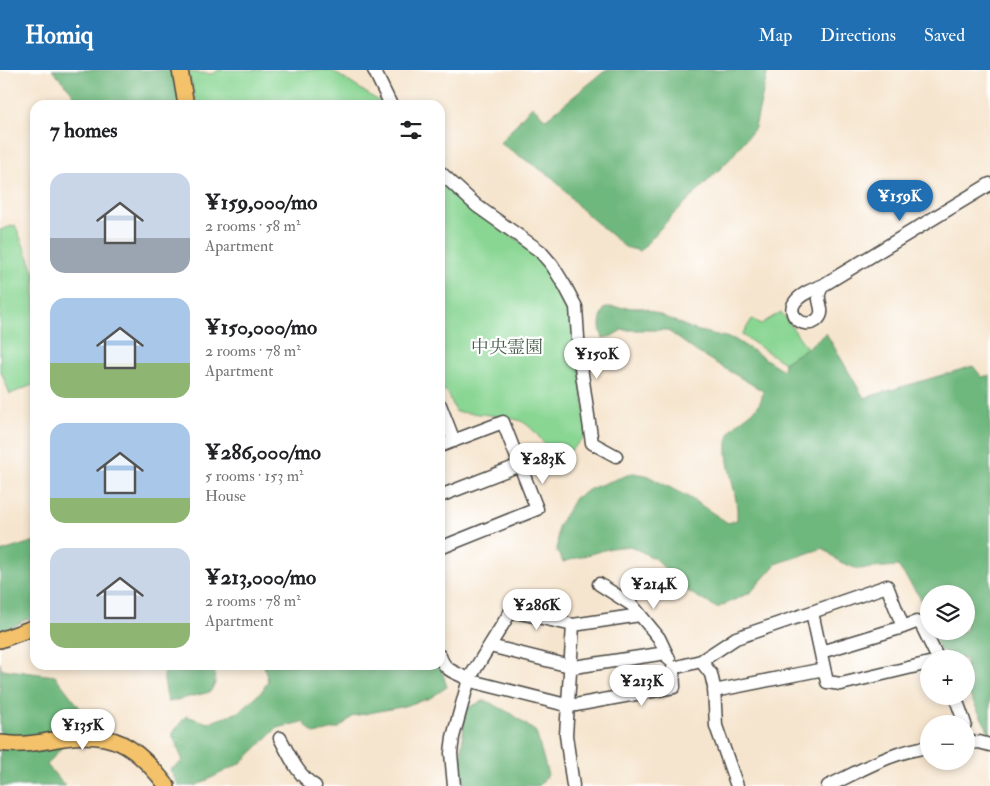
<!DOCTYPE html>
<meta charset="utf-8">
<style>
body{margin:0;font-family:"IM FELL Double Pica","Noto Serif JP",serif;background:#f2f2f2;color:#202124;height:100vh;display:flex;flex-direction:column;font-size:19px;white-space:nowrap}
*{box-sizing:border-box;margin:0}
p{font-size:16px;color:#757577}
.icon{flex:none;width:28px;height:28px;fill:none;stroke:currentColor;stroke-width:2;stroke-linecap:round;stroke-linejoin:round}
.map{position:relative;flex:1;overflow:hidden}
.sheet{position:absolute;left:30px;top:30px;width:415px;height:570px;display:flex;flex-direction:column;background:#fff;border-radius:15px;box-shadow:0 2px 8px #0003}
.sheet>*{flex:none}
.fabs{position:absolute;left:920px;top:515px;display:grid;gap:10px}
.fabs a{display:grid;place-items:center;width:55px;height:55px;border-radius:50%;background:#fff;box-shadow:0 2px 8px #0003;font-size:25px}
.price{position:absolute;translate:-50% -42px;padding:0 11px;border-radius:18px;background:#fff;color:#222;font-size:16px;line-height:32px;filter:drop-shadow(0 1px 2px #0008)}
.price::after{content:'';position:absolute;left:50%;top:30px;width:15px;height:11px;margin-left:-8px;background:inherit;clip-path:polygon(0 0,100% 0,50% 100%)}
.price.active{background:#1f6fb2;color:#fff}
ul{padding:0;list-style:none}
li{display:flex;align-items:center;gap:15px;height:125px;padding:0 20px}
li span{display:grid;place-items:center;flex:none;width:140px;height:100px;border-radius:15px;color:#555}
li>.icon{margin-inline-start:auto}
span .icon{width:60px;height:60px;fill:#fffc;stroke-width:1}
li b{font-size:21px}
h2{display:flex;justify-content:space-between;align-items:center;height:60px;padding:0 20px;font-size:21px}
header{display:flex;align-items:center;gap:30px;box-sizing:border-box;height:70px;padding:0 25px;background:#1f6fb2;color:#fff}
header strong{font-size:24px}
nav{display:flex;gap:28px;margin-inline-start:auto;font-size:18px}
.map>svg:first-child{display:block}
.green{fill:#89d693;stroke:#5a805f}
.forest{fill:#6eb77d;stroke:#4c7154}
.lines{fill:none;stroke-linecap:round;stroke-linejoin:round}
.minor-casing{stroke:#494743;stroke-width:15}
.major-casing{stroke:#494743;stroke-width:18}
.minor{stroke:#fff;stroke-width:12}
.major{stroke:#f3c26a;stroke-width:15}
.labels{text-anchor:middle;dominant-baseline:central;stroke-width:4.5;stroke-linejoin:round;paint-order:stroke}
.park-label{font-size:18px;fill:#475e4a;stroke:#fff}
</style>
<header>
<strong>Homiq</strong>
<nav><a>Map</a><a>Directions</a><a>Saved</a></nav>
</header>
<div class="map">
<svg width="990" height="716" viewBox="0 0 990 716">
<rect width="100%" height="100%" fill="#fff"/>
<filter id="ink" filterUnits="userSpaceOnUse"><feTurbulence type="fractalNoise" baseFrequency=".02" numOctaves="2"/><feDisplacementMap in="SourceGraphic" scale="10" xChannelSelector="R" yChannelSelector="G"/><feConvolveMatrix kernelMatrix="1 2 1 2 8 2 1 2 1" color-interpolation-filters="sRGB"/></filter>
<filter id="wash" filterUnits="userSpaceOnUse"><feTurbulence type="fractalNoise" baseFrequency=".0096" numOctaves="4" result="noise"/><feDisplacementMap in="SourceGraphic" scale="20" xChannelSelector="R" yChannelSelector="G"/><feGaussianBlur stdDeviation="1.12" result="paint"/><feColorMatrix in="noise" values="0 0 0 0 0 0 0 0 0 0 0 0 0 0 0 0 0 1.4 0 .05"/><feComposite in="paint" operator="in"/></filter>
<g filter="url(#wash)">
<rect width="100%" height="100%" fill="#f6e5ce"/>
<path class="green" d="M219,0H331L385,35H197L188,2L212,4Z
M440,110L459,128L536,183L550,198L569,236L572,247L588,364L568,383L552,385C544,374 535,359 523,352C511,346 470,343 456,342L447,322L440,319Z
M15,155L35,203V314L10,324L0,299V160Z
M781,242L807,278L784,293L742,265L752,249L761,254Z"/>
<path class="forest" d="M52,0H174V11L180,35H79L71,21Z
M606,0H768L755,58L729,90L669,149L640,181L625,177L581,139L553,108L500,73L532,36L546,49Z
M605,237L644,238L695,260L734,269L783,300L784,293L807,278L826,263L864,328L973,296L982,307L990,305V664L966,618V589H953L951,584L940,580L933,561H966V524H929V551L919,526L898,496L858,499L840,492L823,478L776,494L751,522L717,538L689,522L654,488L630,476L611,478L563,492L557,481L558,457L575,428L592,418L633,403L646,405L690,428L728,453L737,450C739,424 725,398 727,373C730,346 761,349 763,321L697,282L667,260H622L612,266L603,268C598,256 600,248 605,237Z
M35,471V547L25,550L0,564V482Z
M0,593L1,599L55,606L87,647L47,695L65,716H0Z
M164,595H214L215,614L210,622L168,632L164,610Z
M264,595H440L447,617L430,628L401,637L353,646L339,658L314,664L303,652L277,658L241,693L195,716H179L170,700L183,691L172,664L186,646L208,653L239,642L262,621L268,611Z
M485,630L512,644L536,662L548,705L539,716H464L461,689L465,639Z"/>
</g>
<g filter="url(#ink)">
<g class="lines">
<defs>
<path id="minor" d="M374,0L391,35
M440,102L477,136L540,181L552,195L565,216L576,237L579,283L592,373L616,386
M825,214C810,228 828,238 818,249C806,261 785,246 795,232C801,223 815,219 825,214L990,114
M440,335L454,371
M440,376L503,352L537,439L440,478
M440,426L520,395
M599,514L632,535L659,568L669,589
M812,542L887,516L903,557L821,582
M573,555L640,545
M903,557L916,552L921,554L938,589
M490,576L574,597L666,583
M440,586C446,604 457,601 471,611L570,636L674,617L673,598L701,591L736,568L812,542L827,612L841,614L929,593
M701,591L711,604L714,617L716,656L737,716
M714,621L824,599
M955,626L965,654
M280,668C290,686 297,705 315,716
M966,673L979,672L990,675
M454,716L451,683L453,667L469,609L511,541L573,555L566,665L573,716
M828,716C860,701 893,681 929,677"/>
<path id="major" d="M180,0L186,35
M0,570L35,557
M0,673C20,676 38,673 58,669C111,659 135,674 167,716"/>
</defs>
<use href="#minor" class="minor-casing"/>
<use href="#major" class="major-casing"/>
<use href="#minor" class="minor"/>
<use href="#major" class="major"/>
</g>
</g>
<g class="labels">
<g class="park-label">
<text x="507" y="277">中央霊園</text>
</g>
</g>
</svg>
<div class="fabs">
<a><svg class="icon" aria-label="layers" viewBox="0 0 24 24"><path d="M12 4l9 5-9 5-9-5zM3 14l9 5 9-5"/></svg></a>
<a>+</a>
<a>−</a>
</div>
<b class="price active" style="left:900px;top:152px">¥159K</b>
<b class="price" style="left:597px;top:310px">¥150K</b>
<b class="price" style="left:543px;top:415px">¥283K</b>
<b class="price" style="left:654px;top:540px">¥214K</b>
<b class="price" style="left:537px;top:561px">¥286K</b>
<b class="price" style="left:642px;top:637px">¥213K</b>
<b class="price" style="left:83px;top:681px">¥135K</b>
<section class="sheet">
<h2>7 homes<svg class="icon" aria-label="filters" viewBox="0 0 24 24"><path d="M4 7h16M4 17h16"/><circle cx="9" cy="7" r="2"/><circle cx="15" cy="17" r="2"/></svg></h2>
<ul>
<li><span style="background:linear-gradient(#c9d6e8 65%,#9aa5b1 0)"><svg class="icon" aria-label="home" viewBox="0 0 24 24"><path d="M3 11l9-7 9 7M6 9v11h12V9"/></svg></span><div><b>¥159,000/mo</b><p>2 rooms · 58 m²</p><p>Apartment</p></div></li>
<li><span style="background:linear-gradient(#a9c7e8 65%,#8fb573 0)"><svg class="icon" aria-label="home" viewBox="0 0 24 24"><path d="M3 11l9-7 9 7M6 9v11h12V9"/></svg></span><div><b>¥150,000/mo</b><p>2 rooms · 78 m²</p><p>Apartment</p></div></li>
<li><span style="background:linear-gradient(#a9c7e8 75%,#8fb573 0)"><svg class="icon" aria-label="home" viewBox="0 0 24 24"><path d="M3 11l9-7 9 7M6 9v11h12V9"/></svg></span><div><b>¥286,000/mo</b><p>5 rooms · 153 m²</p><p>House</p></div></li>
<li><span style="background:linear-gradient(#c9d6e8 75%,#8fb573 0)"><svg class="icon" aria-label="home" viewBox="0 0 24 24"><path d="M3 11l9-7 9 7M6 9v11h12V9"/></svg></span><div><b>¥213,000/mo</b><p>2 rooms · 78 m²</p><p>Apartment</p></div></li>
</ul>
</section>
</div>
